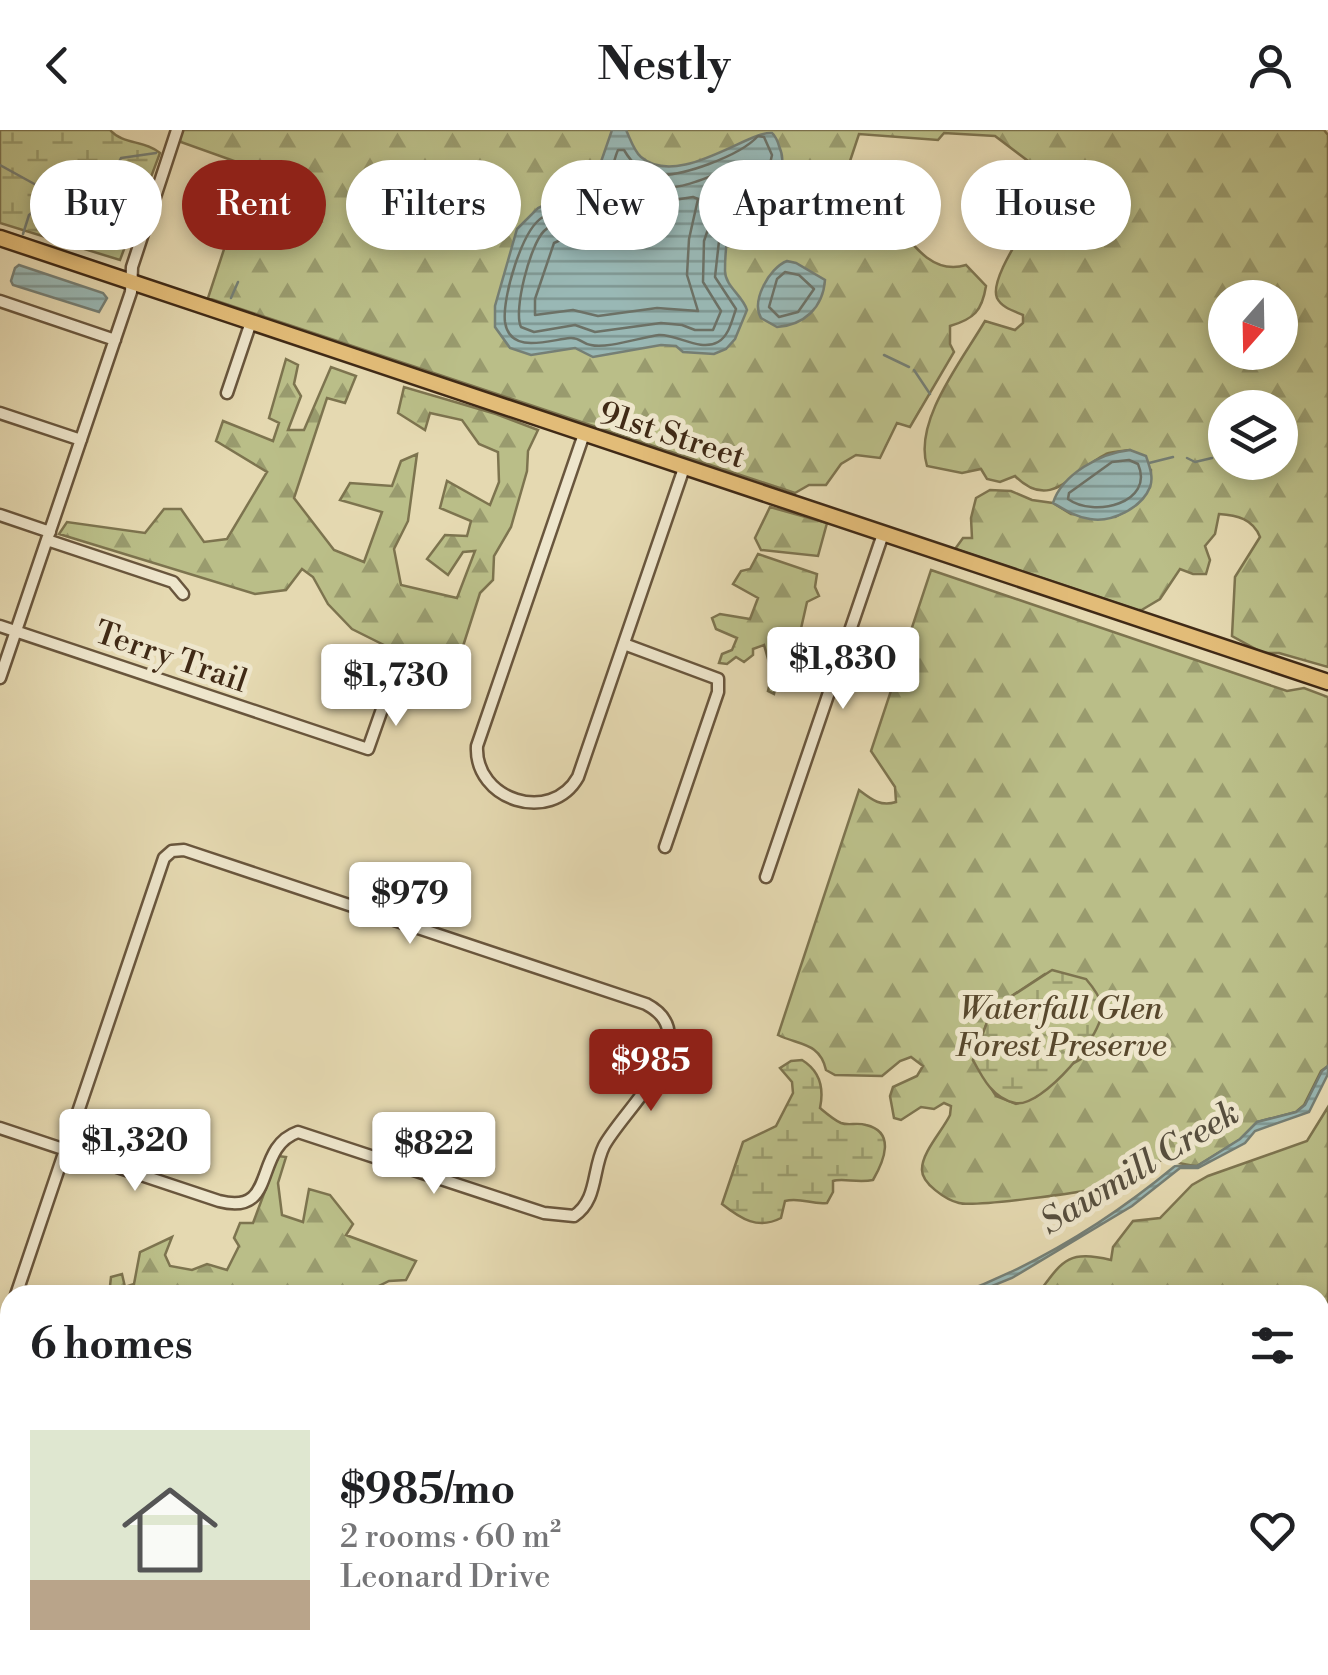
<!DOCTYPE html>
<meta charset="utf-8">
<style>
body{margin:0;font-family:"Libre Bodoni",serif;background:#f2f2f2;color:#202124;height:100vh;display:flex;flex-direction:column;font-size:38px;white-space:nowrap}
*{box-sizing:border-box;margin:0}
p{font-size:32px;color:#757577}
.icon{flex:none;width:55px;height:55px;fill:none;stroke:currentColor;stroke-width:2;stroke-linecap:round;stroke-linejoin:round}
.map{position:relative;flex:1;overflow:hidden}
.panel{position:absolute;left:0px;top:1155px;width:1330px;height:390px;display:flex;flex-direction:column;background:#fff;border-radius:30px 30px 0 0;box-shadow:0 5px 15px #0003}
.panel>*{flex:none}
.hud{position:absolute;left:30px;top:30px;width:1270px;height:90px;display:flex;gap:20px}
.needle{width:65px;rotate:200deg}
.buttons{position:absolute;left:1208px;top:150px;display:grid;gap:20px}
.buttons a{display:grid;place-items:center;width:90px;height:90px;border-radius:50%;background:#fff;box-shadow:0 5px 15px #0003;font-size:50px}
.price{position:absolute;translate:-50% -85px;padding:0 22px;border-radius:10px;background:#fff;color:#222;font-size:32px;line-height:65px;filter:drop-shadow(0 2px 5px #0008)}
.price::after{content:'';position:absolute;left:50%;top:60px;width:30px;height:22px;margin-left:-15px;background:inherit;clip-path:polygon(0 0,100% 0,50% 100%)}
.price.current{background:#8f2418;color:#fff}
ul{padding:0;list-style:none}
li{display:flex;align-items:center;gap:30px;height:250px;padding:0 30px}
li+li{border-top:2px solid #e0e0e0}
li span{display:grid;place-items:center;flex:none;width:280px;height:200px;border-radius:0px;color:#555}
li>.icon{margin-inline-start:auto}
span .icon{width:120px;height:120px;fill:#fffc;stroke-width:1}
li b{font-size:42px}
h2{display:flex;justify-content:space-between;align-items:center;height:120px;padding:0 30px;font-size:42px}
.tag{padding:0 35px;border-radius:45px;background:#fff;box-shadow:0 5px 15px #0003;font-size:35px;line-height:90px}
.tag.current{background:#8f2418;color:#fff}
header{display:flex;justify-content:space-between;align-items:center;height:130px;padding:0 30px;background:#fff;font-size:45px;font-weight:700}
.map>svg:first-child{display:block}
.grass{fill:url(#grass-dots);stroke:#7d744f;stroke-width:2.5}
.forest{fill:url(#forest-firs);stroke:#7d744f;stroke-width:2.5;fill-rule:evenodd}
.wetland{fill:url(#wetland-marsh);stroke:#7d744f;stroke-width:2.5}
.water{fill:url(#water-rules);stroke:#757f75;stroke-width:2.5}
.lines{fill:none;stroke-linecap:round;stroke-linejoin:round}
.shore{stroke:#6c7166;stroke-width:2.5}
.stream{stroke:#757f75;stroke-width:2.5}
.minor-casing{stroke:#69563d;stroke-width:15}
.major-casing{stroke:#402a16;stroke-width:19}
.highway-casing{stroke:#402a16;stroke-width:20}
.minor{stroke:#eee6cc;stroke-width:10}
.major{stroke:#e2bc78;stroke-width:14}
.highway{stroke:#e2bc78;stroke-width:15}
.labels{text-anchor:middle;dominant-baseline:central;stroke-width:10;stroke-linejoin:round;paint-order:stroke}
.street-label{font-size:32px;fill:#402a16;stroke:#eee6cc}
.park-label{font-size:32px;font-style:italic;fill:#58482d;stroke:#eee6cc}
.water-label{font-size:35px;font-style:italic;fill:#564e3e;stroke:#eee6cc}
</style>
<header><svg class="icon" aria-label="back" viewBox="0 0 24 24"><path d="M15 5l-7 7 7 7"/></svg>Nestly<svg class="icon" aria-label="person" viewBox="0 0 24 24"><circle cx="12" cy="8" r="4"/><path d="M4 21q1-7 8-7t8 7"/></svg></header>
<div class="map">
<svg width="1328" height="1545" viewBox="0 0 1328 1545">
<defs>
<pattern id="grass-dots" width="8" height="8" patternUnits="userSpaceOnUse" patternTransform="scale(2.5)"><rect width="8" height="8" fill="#babe88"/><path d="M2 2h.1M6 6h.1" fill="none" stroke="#999b6e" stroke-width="1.8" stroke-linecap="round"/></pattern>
<pattern id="forest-firs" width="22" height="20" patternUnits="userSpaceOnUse" patternTransform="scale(2.5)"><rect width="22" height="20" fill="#babe88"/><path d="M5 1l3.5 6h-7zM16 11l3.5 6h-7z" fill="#999b6e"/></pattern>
<pattern id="wetland-marsh" width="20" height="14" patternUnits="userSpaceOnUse" patternTransform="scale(2.5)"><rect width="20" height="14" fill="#babe88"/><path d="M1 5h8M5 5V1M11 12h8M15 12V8" fill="none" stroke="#999b6e"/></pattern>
<pattern id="water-rules" width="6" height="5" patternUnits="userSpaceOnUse" patternTransform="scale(2.5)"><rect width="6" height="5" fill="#99b8b5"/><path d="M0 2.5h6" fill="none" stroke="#7e9692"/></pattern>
</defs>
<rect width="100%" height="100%" fill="#e5d9b1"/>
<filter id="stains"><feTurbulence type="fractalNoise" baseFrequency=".002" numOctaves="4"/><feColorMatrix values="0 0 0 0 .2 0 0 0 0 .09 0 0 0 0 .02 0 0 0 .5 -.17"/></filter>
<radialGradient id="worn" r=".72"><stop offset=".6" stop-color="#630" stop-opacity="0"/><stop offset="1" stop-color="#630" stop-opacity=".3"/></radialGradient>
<path class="grass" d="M813,1535H918L915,1545H813Z"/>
<path class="forest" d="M182,0H1324L1328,5V537L1279,523H1263L1232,506L1235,447L1260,407C1253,389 1237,385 1219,384L1215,404L1205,416L1210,430L1206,444H1193L1180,439L1160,469L1140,481L955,419L963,408H972L971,388L976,368L990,360L1011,361L1032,370L1053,373L1071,384L1115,387L1136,375L1150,357L1151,340L1130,320C1122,321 1113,321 1106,324C1073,340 1052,383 1015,346L1000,352L987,349L981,339L962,343L927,336C913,291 963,229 985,191L1015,200L1023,193V185C1014,181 1002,178 997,168C989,150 1025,100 1034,82L1026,72L1030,59L1044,43L995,6L944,3L938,10L859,4L838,67C848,87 864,90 884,79C906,104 928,147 966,135L986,156C982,181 974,189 950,196V214L954,222L910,297L897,293L880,328L856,325L841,334L826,355H809L795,363L208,168L251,37L178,11ZM1225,168H1280V222H1225ZM1225,278H1280V332H1225Z
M286,229L298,235L294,254L301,266L288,300H304L331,237L356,246L345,273L327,268L294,368L334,420L364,432L382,382L340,370L350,353L392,356L401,331L417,324L408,391L394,419L401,455L457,468L475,421L463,422L448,445L427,429L445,405L467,406L471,391L440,378L447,351L490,375L499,352L498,322L479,314L462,290L430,283L425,300L398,283L404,257L496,284L538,300L528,321L527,341L511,397L494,426L493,450L480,463L457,535L430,538L352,499L328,474L313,447L302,439L286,460L255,464L59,404L67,392L145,403L164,379H181L204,412L227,409L267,342L216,311L223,291L273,311L279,293L269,288Z
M770,377L827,393L818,426L761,420L755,408Z
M758,424L817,444L815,457L819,466L807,472L800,503L781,514L778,522L781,532L774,564L768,561L772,543L764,515L753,519V525L744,532L736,527L727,534L719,533L722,524L732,520L737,508L716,499L712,488L720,484L750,489L758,468L733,454L741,441L750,439Z
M931,440L1287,561L1304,558L1328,567V936L1321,941L1304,975L1296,982L1257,992L1241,1009L1197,1036C1182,1035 1167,1028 1151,1032C1132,1037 1115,1052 1096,1058C1082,1063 972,1077 959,1073C946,1070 921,1053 922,1039C922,1022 943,1000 950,985L951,976L944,973L934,979L921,977L901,990L894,988L890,966L893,957L917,946L923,936L911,927L900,931L882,946L835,945L826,940C820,912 798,915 778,905L859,660C871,669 880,677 896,672L895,657L871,621ZM1045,844L1101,886L1081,929L1065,938L1036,967L1016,974L996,966L973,930L992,879Z
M1328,977V1186L1320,1194V1165H1037C1063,1130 1067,1120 1111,1130L1113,1117L1133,1091L1160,1088L1192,1055L1208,1046L1307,1011Z
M278,1026L286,1027L278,1053L282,1085L303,1092L309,1059L330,1065L353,1094L346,1105L416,1131L406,1150L389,1151L377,1157L374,1165H109L111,1147L122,1144L125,1157L134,1154L140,1122L172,1107L165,1125L170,1136L192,1140L207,1134L227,1140L239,1116L234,1108L240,1093H253Z
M1328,1301V1414L1320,1415V1303Z
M89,1535H249L245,1545H90Z
M730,1535H813V1545H786L779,1538L774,1545H747V1542Z"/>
<path class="wetland" d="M0,0H110C123,15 145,10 160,23L120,130L0,93Z
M1052,840L1086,849C1092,856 1100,867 1102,876C1107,903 1041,979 1015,973C993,968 983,949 973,930L992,879Z
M802,930C820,941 824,959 820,978C826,983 834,990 841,993C849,996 857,992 866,995C896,1002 884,1031 873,1050C858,1053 842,1048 833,1051V1062L827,1073C812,1075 801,1067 785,1071L781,1088C758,1100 741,1089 722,1074L743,1012L776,996L793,963L792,952L780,938L791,931Z"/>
<path class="water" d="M612,0H626C630,8 634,21 641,27C678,59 749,0 772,3C775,5 778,12 779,16C794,50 754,53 740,73C727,92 725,119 725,141C725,156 743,166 747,180L735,209L726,219L714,224L683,222L676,216L661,215L593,227L575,218L531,225L510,218L495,197V176L517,99L538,78L594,52Z
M787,131L796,133L825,150C823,178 804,195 777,197L761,188C751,171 769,138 787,131Z
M19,135L103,163L107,168L99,182L13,155L11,151L15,138Z
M1130,320L1146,326C1149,335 1154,347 1150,357C1142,378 1111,393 1090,389C1076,387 1065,380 1053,373C1062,344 1101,323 1130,320Z
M1328,936V944L1309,982L1255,1001L1245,1013L1198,1038H1180L1132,1076L1012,1148L970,1165H956C1035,1136 1111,1089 1175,1036H1197L1240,1009L1257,992L1296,982L1305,975L1322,941Z"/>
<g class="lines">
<path class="shore" d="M758,6L764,7L772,25L769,38L733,65L721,93L715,147L736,179C732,190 729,206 718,212C700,222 677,204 659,205C642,207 607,219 591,215C582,214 580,207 570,208C549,210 510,225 505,192C502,168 522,99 543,87C561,76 584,73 599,61C612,52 612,33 618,20H624C631,32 640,42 654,44C679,49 741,25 758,6Z
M737,35L742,36L743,42L721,61L704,111L703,152L721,181L713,200H695L682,195L661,193L595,202L575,195L534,202L521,197C513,181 530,115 544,101C561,85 589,85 607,71C616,64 619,54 625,46C632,48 640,53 648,56C675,64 712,46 737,35Z
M630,67L661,72L693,67L698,69L689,109L687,145L698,181L657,178L598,186L573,180L535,185V169L554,113L610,87Z
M785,142L799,145L814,159L798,182L779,187L769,177L777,149Z
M1129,330L1138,334C1155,373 1094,388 1068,369L1069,363L1112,332Z"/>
<path class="stream" d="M0,35L38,56L51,68L69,55L82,60L108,54L121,28L156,23
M23,104L29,85L51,68
M231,168L238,152
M228,177L229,175
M884,225L909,237
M914,240L930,264
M1187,328L1195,332L1212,328
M1149,333L1173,327
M355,1535L370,1545
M101,1545L105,1535
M479,1545L482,1535
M778,1545L788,1535"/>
<defs>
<path id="minor" d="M0,171L115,210
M227,263L251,192
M0,283L81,310
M584,304L477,616C474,670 551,695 578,647L684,338
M0,385L50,402
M47,410L173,452L183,464
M0,496L368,619L387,565
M624,514L718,549V562L665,717
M0,548L131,162L132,137L177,0
M369,559L408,571
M766,747L883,404
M0,998L219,1071C279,1087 252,1018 298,1002L544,1083L574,1086C598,1070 592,1040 604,1016C623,980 709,907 646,874L184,720L172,721L164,728L16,1165
M0,1213L10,1183
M1320,1425L1328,1423
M329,1545L332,1535
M415,1545L418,1535
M1162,1545L1168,1535"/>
<path id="major" d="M0,108L1328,552"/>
<path id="highway" d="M1320,1441L1328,1440
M1320,1467L1328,1469
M1185,1545L1192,1535
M1225,1545V1535"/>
</defs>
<use href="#minor" class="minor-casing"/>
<use href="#major" class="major-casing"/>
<use href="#highway" class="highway-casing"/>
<use href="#minor" class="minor"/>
<use href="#major" class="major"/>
<use href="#highway" class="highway"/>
</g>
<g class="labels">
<g class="street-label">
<text transform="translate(672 305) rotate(18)">91st Street</text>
<text transform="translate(171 527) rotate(19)">Terry Trail</text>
</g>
<g class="park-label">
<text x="1061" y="879">Waterfall Glen<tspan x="1061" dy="37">Forest Preserve</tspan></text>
</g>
<g class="water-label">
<text transform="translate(1140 1038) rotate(-31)">Sawmill Creek</text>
</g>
</g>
<rect width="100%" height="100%" filter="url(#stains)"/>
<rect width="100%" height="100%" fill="url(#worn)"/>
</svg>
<div class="buttons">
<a><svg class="needle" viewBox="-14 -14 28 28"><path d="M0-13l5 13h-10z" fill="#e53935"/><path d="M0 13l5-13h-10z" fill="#757577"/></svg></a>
<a><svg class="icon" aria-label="layers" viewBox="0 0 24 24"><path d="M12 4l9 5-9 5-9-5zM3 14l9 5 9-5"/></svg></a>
</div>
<b class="price" style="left:843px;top:582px">$1,830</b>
<b class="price" style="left:396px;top:599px">$1,730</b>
<b class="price" style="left:410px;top:817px">$979</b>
<b class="price current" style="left:651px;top:984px">$985</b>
<b class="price" style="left:135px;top:1064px">$1,320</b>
<b class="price" style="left:434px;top:1067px">$822</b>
<div class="hud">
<a class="tag">Buy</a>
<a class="tag current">Rent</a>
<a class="tag">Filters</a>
<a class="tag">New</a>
<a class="tag">Apartment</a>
<a class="tag">House</a>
</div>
<section class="panel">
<h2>6 homes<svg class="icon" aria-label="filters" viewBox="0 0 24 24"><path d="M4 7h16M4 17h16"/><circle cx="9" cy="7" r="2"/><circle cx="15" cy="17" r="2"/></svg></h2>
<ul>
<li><span style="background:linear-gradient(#dfe7d0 75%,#b9a48a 0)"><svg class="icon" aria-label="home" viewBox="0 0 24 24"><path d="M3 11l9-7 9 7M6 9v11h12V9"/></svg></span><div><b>$985/mo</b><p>2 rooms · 60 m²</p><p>Leonard Drive</p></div><svg class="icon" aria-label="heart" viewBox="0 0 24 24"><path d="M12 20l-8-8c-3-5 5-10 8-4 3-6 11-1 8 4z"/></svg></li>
</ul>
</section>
</div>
